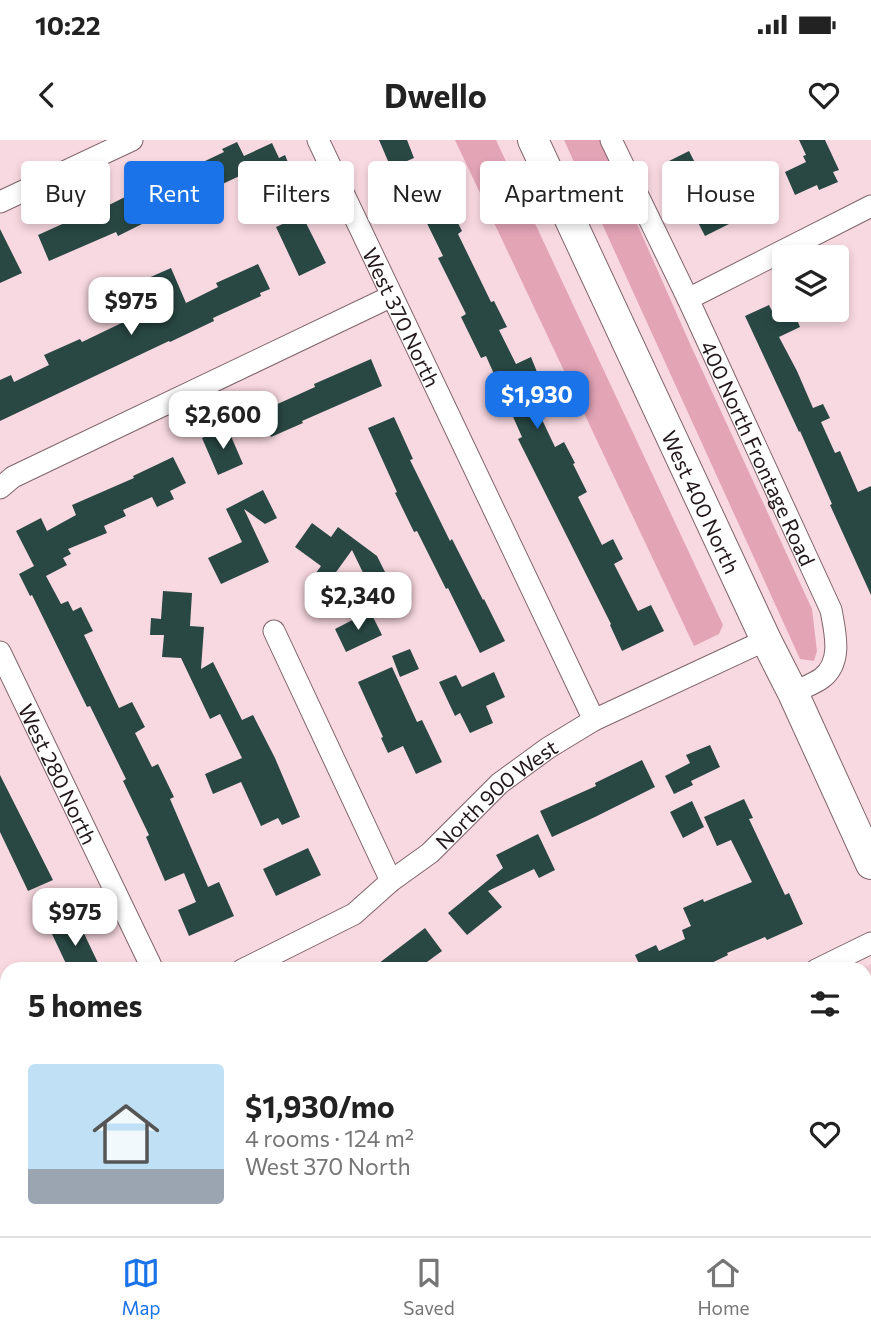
<!DOCTYPE html>
<meta charset="utf-8">
<style>
body{margin:0;font-family:Commissioner,sans-serif;background:#f6f6f6;color:#222;height:100vh;display:flex;flex-direction:column;font-size:26px;white-space:nowrap}
*{box-sizing:border-box;margin:0}
p{font-size:23px;color:#767676}
.icon{flex:none;width:38px;height:38px;fill:none;stroke:currentColor;stroke-width:2;stroke-linecap:round;stroke-linejoin:round}
.map{position:relative;flex:1;overflow:hidden}
.side{position:absolute;left:0px;top:822px;width:872px;height:275px;display:flex;flex-direction:column;background:#fff;border-radius:21px 21px 0 0;box-shadow:0 4px 10px #0003}
.side>*{flex:none}
.hud{position:absolute;left:21px;top:21px;width:830px;height:63px;display:flex;gap:14px}
.buttons{position:absolute;left:772px;top:105px;display:grid;gap:14px}
.buttons a{display:grid;place-items:center;width:77px;height:77px;border-radius:7px;background:#fff;box-shadow:0 4px 10px #0003;font-size:35px}
.price{position:absolute;translate:-50% -60px;padding:0 16px;border-radius:14px;background:#fff;color:#222;font-size:23px;line-height:46px;filter:drop-shadow(0 2px 4px #0008)}
.price::after{content:'';position:absolute;left:50%;top:42px;width:21px;height:16px;margin-left:-10px;background:inherit;clip-path:polygon(0 0,100% 0,50% 100%)}
.price.active{background:#1a73e8;color:#fff}
ul{padding:0;list-style:none}
li{display:flex;align-items:center;gap:21px;height:175px;padding:0 28px}
li+li{border-top:2px solid #e0e0e0}
li span{display:grid;place-items:center;flex:none;width:196px;height:140px;border-radius:7px;color:#555}
li>.icon{margin-inline-start:auto}
span .icon{width:84px;height:84px;fill:#fffc;stroke-width:1}
li b{font-size:30px}
h2{display:flex;justify-content:space-between;align-items:center;height:84px;padding:0 28px;font-size:30px}
.pill{padding:0 24px;border-radius:7px;background:#fff;box-shadow:0 4px 10px #0003;font-size:24px;line-height:63px}
.pill.active{background:#1a73e8;color:#fff}
.status{display:flex;justify-content:space-between;align-items:center;height:49px;padding:0 35px;background:#fff;direction:ltr}
.status svg{height:19px;fill:currentColor}
header{display:flex;justify-content:space-between;align-items:center;height:91px;padding:0 28px;background:#fff;font-size:32px;font-weight:700}
.dock{display:flex;justify-content:space-around;align-items:center;height:98px;border-top:2px solid #e0e0e0;background:#fff;font-size:19px;color:#767676}
.dock a{display:grid;justify-items:center;gap:4px}
.dock .active{color:#1a73e8}
.map>svg:first-child{display:block}
.built{fill:#f2cad5}
.green{fill:#e3a4b6}
.building{fill:#294844}
.lines{fill:none;stroke-linecap:round;stroke-linejoin:round}
.minor-casing{stroke:#7f646b;stroke-width:23}
.secondary-casing{stroke:#7f646b;stroke-width:32}
.minor{stroke:#fff;stroke-width:21}
.secondary{stroke:#fff;stroke-width:30}
.labels{text-anchor:middle;dominant-baseline:central;stroke-width:7;stroke-linejoin:round;paint-order:stroke}
.street-label{font-size:21px;fill:#22171a;stroke:#fff}
</style>
<div class="status"><b>10:22</b><svg viewBox="0 0 49 12"><path d="M0 12V9h3v3zM5 12V6h3v6zM10 12V3h3v9zM15 12V0h3v12zM26 1h20v11H26zM47 4h2v5h-2z"/></svg></div>
<header><svg class="icon" aria-label="back" viewBox="0 0 24 24"><path d="M15 5l-7 7 7 7"/></svg>Dwello<svg class="icon" aria-label="heart" viewBox="0 0 24 24"><path d="M12 20l-8-8c-3-5 5-10 8-4 3-6 11-1 8 4z"/></svg></header>
<div class="map">
<svg width="871" height="1096" viewBox="0 0 871 1096">
<rect width="100%" height="100%" fill="#f9d9e1"/>
<path class="built" d="M871,824V1034L865,1020L864,966L867,965L864,958V830L860,829Z"/>
<path class="green" d="M455,0H496L723,485L719,494L694,506Z
M564,0H600L691,206L812,469L817,511L814,521L800,519Z"/>
<path class="building" d="M379,0H407L414,18L391,28Z
M799,0H825L839,30L833,32L838,42L819,50L817,45L795,55L785,32L806,22L803,16L806,15Z
M237,2L244,16L272,3L279,18L285,15L292,32L258,48L250,31L155,76L156,77L118,96L116,92L49,121L38,95L80,76L81,79L141,49L142,51L224,12L222,9Z
M689,11L714,60L743,46L755,71L705,96L692,71L694,70L669,21Z
M441,49L462,91L458,94L491,162L494,161L507,187L499,190L516,224L531,217L539,237L530,241L540,265L536,267L555,307L564,302L575,323L573,324L587,352L578,357L602,405L613,399L623,419L614,424L638,471L651,465L664,491L622,511L610,485L611,484L518,299L522,297L486,216L481,218L461,177L466,174L438,118L443,116L416,61Z
M302,75L326,123L299,136L276,87Z
M0,89L22,133L0,143Z
M258,124L270,149L260,153L261,156L213,178L214,181L170,202L169,201L0,281V240L11,235L14,242L49,225L44,215L80,199L82,202L157,166L146,139L171,128L186,163L218,147L216,143Z
M769,165L773,173L780,170H793L800,187L779,197L797,231L813,268L823,264L830,278L821,282L835,313L840,311L858,352L871,346V455L830,365L832,364L800,291L799,292L745,176Z
M371,219L382,246L302,281L303,283L271,297L260,272L315,247L314,244Z
M394,277L413,319L410,320L450,401L452,399L483,460L484,459L505,501L480,513L448,448L446,449L417,391L414,392L395,353L397,352L368,288Z
M227,287L243,324L218,335L202,298Z
M173,317L186,343L170,351L174,359L157,367L152,357L123,370L126,376L104,386L107,393L68,409L71,414L63,418L67,425L46,436L61,464L68,461L73,471L81,467L93,491L84,495L119,568L132,562L145,587L135,593L152,627L158,624L174,657L170,659L208,747L219,742L234,776L189,796L178,770L196,762L184,733L165,741L146,697L149,695L123,641L126,639L90,566L87,567L32,455L30,456L19,434L34,426L16,391L41,378L47,391L76,375L72,365L134,338L133,336Z
M263,350L277,378L265,384L244,369L269,422L221,444L208,418L242,402L226,369Z
M312,383L331,397L338,387L377,416L387,436L369,445L352,410L326,446L313,437L321,426L295,407Z
M163,451L192,453L190,486L204,487L201,529L213,522L242,580L253,575L275,618L300,677L282,685L278,678L261,686L241,642L213,654L205,634L242,618L220,574L210,579L181,518L162,517L164,495H150L151,478L161,479Z
M370,471L382,495L346,512L335,489Z
M410,509L419,529L400,537L392,516Z
M392,527L417,582L422,580L442,622L416,634L403,606L388,613L381,598L383,597L358,542Z
M494,532L505,557L486,566L493,583L470,593L460,573L455,576L439,542L456,535L462,547Z
M710,605L720,627L691,641L693,645L674,654L665,636L690,623L686,615Z
M642,620L655,647L595,677L552,697L540,671L596,646L595,643Z
M0,635L53,740L28,751L0,692Z
M744,659L753,678L749,679L785,755L789,753L803,784L767,800L765,797L727,813L728,815L697,830H642L635,815L656,805L659,811L685,799L682,790L691,786L683,768L703,759L704,762L752,742L731,700L717,706L704,677Z
M692,661L704,687L683,698L670,672Z
M538,694L555,730L539,738L534,729L488,751L502,767L467,795L448,773L503,728L496,715Z
M308,708L321,735L276,756L263,729Z
M78,781L99,825L90,830H69L52,794Z
M425,788L442,811L416,830H370Z"/>
<g class="lines">
<defs>
<g id="minor">
<path id="s1" d="M318,0L594,580"/>
<path id="s2" d="M611,0L688,159L831,470C835,492 843,522 822,538C814,544 802,548 793,553"/>
<path d="M0,62L132,0"/>
<path d="M688,159L871,66"/>
<path d="M0,348L13,337L392,156"/>
<path d="M274,491L391,741"/>
<path id="s3" d="M0,512L153,830"/>
<path id="s4" d="M242,830L354,774L391,741L430,713L500,643L548,608L594,580L766,500"/>
<path d="M816,830L871,803"/>
<path d="M0,886L7,887"/>
<path d="M173,1096L185,1090"/>
</g>
<g id="secondary">
<path id="s5" d="M533,0L766,500L793,553L871,724"/>
</g>
</defs>
<use href="#minor" class="minor-casing"/>
<use href="#secondary" class="secondary-casing"/>
<use href="#minor" class="minor"/>
<use href="#secondary" class="secondary"/>
</g>
<g class="labels">
<g class="street-label">
<text stroke="none"><textPath href="#s1" startOffset="196">West 370 North</textPath></text>
<text stroke="none"><textPath href="#s2" startOffset="346">400 North Frontage Road</textPath></text>
<text stroke="none"><textPath href="#s5" startOffset="399">West 400 North</textPath></text>
<text stroke="none"><textPath href="#s3" startOffset="135">West 280 North</textPath></text>
<text stroke="none"><textPath href="#s4" startOffset="312">North 900 West</textPath></text>
</g>
</g>
</svg>
<div class="buttons">
<a><svg class="icon" aria-label="layers" viewBox="0 0 24 24"><path d="M12 4l9 5-9 5-9-5zM3 14l9 5 9-5"/></svg></a>
</div>
<b class="price" style="left:131px;top:197px">$975</b>
<b class="price active" style="left:537px;top:291px">$1,930</b>
<b class="price" style="left:223px;top:311px">$2,600</b>
<b class="price" style="left:358px;top:492px">$2,340</b>
<b class="price" style="left:75px;top:808px">$975</b>
<div class="hud">
<a class="pill">Buy</a>
<a class="pill active">Rent</a>
<a class="pill">Filters</a>
<a class="pill">New</a>
<a class="pill">Apartment</a>
<a class="pill">House</a>
</div>
<section class="side">
<h2>5 homes<svg class="icon" aria-label="filters" viewBox="0 0 24 24"><path d="M4 7h16M4 17h16"/><circle cx="9" cy="7" r="2"/><circle cx="15" cy="17" r="2"/></svg></h2>
<ul>
<li><span style="background:linear-gradient(#bfe0f5 75%,#9aa5b1 0)"><svg class="icon" aria-label="home" viewBox="0 0 24 24"><path d="M3 11l9-7 9 7M6 9v11h12V9"/></svg></span><div><b>$1,930/mo</b><p>4 rooms · 124 m²</p><p>West 370 North</p></div><svg class="icon" aria-label="heart" viewBox="0 0 24 24"><path d="M12 20l-8-8c-3-5 5-10 8-4 3-6 11-1 8 4z"/></svg></li>
</ul>
</section>
</div>
<nav class="dock">
<a class="active"><svg class="icon" aria-label="map" viewBox="0 0 24 24"><path d="M3 6l6-2 6 2 6-2v14l-6 2-6-2-6 2zM9 4v14M15 6v14"/></svg>Map</a>
<a><svg class="icon" aria-label="saved" viewBox="0 0 24 24"><path d="M7 4h10v16l-5-4-5 4z"/></svg>Saved</a>
<a><svg class="icon" aria-label="home" viewBox="0 0 24 24"><path d="M3 11l9-7 9 7M6 9v11h12V9"/></svg>Home</a>
</nav>
